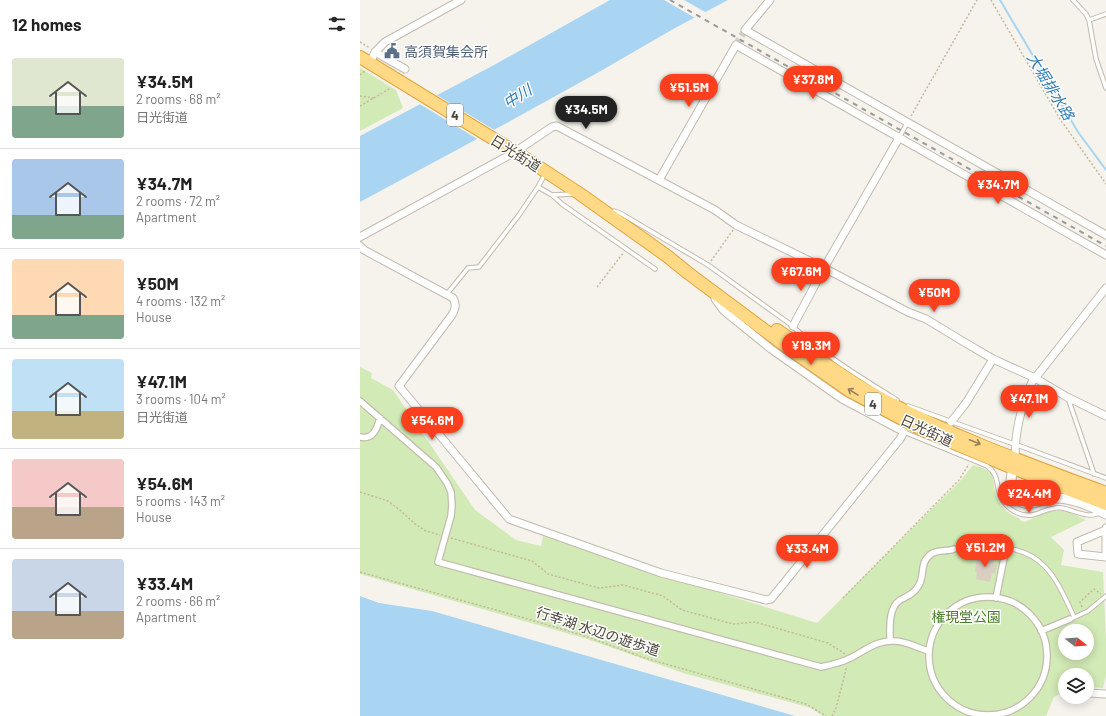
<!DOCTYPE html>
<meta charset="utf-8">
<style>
body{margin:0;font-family:Barlow,"Noto Sans JP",sans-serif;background:#f2f2f2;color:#222;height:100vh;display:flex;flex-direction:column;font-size:15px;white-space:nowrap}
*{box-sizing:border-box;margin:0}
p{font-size:13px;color:#767676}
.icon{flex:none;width:22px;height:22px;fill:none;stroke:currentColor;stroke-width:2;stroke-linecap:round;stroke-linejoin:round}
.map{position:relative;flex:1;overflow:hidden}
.side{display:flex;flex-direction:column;background:#fff;width:360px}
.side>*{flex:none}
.needle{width:26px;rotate:107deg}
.tools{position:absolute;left:698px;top:624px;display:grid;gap:8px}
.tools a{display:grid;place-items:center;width:36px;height:36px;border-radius:50%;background:#fff;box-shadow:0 2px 10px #0003;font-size:20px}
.price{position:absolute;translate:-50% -34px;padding:0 9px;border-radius:14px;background:#fc3f1d;color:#fff;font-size:13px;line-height:26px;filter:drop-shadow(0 1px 2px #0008)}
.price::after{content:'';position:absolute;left:50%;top:24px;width:12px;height:9px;margin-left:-6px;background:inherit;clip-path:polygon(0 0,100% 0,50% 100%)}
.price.active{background:#222;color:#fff}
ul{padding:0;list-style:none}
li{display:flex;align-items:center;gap:12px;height:100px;padding:0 12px}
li+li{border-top:1px solid #e0e0e0}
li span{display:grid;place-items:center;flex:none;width:112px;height:80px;border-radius:4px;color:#555}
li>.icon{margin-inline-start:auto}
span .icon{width:48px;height:48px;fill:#fffc;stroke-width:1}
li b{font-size:17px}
h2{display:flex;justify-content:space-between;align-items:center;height:48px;padding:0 12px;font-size:17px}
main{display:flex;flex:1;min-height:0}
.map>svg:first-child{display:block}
.green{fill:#d2eab5;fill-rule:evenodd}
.water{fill:#a9d4f2}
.pier{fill:#f6f3ec}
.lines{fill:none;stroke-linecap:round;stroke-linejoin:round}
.stream{stroke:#a9d4f2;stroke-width:2}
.building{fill:#d8cfc1}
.minor-tunnel{stroke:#d4d0c8;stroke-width:7;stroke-dasharray:7 3.5;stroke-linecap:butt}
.service-casing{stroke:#c2bbae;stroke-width:5.5}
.pedestrian-casing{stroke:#c2bbae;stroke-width:8}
.minor-casing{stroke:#c2bbae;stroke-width:9}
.tertiary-casing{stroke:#c2bbae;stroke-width:11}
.trunk-casing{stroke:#e0a43c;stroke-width:14}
.path{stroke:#c4b79f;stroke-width:1.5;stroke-dasharray:2 2;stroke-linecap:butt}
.service{stroke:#fff;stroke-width:3.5}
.pedestrian{stroke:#fff;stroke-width:5.5}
.minor{stroke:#fff;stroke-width:7}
.tertiary{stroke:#fff;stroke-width:9}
.trunk{stroke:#ffd985;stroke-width:12}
.rail{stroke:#9a9a9a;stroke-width:2;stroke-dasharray:5 5;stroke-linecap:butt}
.oneway{stroke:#938057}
.labels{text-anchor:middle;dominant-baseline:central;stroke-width:3;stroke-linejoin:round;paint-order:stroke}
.shield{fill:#fff;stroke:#817c74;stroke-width:1}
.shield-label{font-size:13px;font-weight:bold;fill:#4b4439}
.service-label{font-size:14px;fill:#4e5e75;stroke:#fff;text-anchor:start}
.street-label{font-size:14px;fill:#4b4439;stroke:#fff}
.park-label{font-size:14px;fill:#4a7f2a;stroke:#fff}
.water-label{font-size:15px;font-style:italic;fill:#2e7ab2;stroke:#fff}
</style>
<main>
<section class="side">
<h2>12 homes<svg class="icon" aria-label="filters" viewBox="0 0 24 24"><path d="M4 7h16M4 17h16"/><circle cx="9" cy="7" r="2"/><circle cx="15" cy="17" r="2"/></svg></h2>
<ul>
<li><span style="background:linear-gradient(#dfe7d0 60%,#7fa58c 0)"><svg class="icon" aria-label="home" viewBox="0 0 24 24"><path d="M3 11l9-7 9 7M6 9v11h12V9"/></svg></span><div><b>¥34.5M</b><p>2 rooms · 68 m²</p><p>日光街道</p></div></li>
<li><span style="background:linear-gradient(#a9c7e8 70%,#7fa58c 0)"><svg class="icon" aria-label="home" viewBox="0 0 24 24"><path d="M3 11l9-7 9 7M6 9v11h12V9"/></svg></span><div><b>¥34.7M</b><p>2 rooms · 72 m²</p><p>Apartment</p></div></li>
<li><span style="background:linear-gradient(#ffd9b3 70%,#7fa58c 0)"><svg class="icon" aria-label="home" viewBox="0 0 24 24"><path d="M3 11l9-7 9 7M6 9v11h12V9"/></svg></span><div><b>¥50M</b><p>4 rooms · 132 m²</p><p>House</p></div></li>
<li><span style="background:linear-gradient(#bfe0f5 65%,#c2b280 0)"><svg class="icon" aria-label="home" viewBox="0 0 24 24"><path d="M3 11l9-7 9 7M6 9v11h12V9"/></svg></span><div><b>¥47.1M</b><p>3 rooms · 104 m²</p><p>日光街道</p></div></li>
<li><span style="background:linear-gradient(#f6c9c9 60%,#b9a48a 0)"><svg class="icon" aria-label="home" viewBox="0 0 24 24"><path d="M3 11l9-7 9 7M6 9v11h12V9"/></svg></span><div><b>¥54.6M</b><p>5 rooms · 143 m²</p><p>House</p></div></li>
<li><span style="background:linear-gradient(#c9d6e8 65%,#b9a48a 0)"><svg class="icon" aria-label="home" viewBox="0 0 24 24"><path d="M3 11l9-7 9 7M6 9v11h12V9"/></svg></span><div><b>¥33.4M</b><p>2 rooms · 66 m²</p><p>Apartment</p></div></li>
</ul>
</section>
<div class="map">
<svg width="746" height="716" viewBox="0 0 746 716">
<rect width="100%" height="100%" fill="#f6f3ec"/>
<path class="green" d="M0,68L36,90L43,108L0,131Z
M0,367L12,373L11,378L33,390L115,510L156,540L181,546L183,536C273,568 365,594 457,623L600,481L613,465C619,467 626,468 630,473C634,477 634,482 634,488C636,503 645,513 659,518L661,521L665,522C692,509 697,505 726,520L691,537L704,550L701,565L743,572L746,641V676L743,688L727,687V675H705V691L694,697L686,716H463L451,708L323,673L227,639L0,574ZM705,631H727V653H705Z"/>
<path class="water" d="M250,0H368L315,28L239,72L143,125L0,202V136L134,65Z
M0,596L19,603L72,611L435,716H0Z"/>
<path class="pier" d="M304,0H324L347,13L337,19Z
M75,94L136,131L119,140L58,103Z"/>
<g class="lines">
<path class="stream" d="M640,0L718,132L746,170"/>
</g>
<path class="building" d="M32,44L39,50L34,57L26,52Z
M618,554L634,557L633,564L637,565L635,574L632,573L630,582L616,579L617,572L615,571Z"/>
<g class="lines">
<path class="minor-tunnel" d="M376,45L385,30"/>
<defs>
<path id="service" d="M713,0L726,14L729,20L736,59L746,88
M729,20L746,14
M539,138L547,123
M185,174L178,187L192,195L214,194
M192,195L202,204L295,269
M251,214L254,211L260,213L348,265L430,324C462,354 500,377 537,400
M86,295L108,268L119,267L159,215L178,187
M708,398L734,474
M548,406L651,443
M544,432L627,466C642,477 634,489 643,501C649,510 661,517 672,515C682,513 691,506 702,508C714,510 729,520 740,512
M660,446L746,478
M594,549C608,548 621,547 634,547C684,548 696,578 714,617
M713,618L728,611L746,596"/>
<path id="pedestrian" d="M0,401L76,467L87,483L91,492L92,505L91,516L78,562L461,667C470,665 480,663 488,659C504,652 515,640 534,641C547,641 557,648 569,651
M0,437C13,440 17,429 20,418
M569 656a59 59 0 1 1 118 0a59 59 0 1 1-118 0Z
M636,598L646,548
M681,631L710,619
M530,641C530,628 528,608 540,600C548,596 555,593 559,585C565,575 559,563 571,554C578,549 587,552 594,549"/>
<path id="minor" d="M410,0L385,30L746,235
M15,52L45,69
M10,63L15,52L25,42L101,0
M299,180L376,45L746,255
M0,237L155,152L192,127L197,126L355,210L376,225L464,268L548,312L566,319L604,342L633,359L675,378L707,397L746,416
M0,246L4,250L93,298C97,305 95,309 92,315L39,386L149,519L301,573L406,600L411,599L416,593L540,439L544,432L482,399L411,349L364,311L355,299L356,294
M433,326L464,268L539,138
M591,422L606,403L633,359
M655,458C655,432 661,406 672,382L746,288
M746,528V557
M746,530L717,542L718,554L746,557
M729,693L746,694"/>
<path id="tertiary" d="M654,463C652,475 646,492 658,500C662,503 668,504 673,503C681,501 688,497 697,498C714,498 731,506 746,514"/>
<path id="trunk" d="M0,57L168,160L220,194L307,256L328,273L427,347L490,391L565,431L653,468L746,504
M417,330C452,354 487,381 524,400C595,438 671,465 746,493"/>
</defs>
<use href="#service" class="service-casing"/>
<use href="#pedestrian" class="pedestrian-casing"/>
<use href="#minor" class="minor-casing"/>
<use href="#tertiary" class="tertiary-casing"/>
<use href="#trunk" class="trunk-casing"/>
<path class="path" d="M631,0L700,119L746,184
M0,42L10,48
M0,75L5,71
M0,96L14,98
M0,106L31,88
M551,116L617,0
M351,261L373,230
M237,287L264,252
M0,492L28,501L41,511L55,524L66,531L80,535
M91,538L172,561L188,574L239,588L263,585L303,596L322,610L373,624L395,622L468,643L485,654
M0,572L161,617L225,636L285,658L446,704L466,716
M483,598L599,480L609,464
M722,607L720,602L734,589L741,594
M472,716L476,708L487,666"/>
<use href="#service" class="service"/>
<use href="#pedestrian" class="pedestrian"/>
<use href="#minor" class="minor"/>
<use href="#tertiary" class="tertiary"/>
<use href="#trunk" class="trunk"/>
<path class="rail" d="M310,0L746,246"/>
</g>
<defs><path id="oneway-shaft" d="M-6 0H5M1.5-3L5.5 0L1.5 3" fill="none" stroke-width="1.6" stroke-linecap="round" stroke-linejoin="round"/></defs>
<g class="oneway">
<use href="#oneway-shaft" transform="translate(493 392) rotate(-148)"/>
<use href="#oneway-shaft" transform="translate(615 442) rotate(22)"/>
</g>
<defs>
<symbol id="civic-bare" viewBox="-9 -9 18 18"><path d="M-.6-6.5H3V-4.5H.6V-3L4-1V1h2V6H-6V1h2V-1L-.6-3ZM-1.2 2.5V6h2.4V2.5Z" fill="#5c6f8a" stroke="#fff" stroke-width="2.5" paint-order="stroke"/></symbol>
</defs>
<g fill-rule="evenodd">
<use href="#civic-bare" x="21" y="40" width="22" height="22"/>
</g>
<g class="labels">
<g class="shield">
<rect x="87" y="104" width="16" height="22" rx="3"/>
<rect x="505" y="393" width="16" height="22" rx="3"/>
</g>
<g class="shield-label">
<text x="95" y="115">4</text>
<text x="513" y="404">4</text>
</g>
<g class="service-label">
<text x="44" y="51">高須賀集会所</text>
</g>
<g class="street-label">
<text transform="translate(156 153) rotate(32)">日光街道</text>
<text transform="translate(567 430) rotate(25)">日光街道</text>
<text transform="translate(238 631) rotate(18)">行幸湖 水辺の遊歩道</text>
</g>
<g class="park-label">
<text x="606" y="616">権現堂公園</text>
</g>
<g class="water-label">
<text transform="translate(691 86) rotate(59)">大堀排水路</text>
<text transform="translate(157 96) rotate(-32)">中川</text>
</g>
</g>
</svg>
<div class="tools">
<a><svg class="needle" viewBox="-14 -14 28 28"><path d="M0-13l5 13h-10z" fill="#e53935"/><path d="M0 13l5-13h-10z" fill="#767676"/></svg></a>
<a><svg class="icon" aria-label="layers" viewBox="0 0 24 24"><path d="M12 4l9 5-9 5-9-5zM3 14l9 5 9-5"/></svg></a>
</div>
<b class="price" style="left:453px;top:100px">¥37.8M</b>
<b class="price" style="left:329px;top:108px">¥51.5M</b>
<b class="price active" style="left:226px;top:130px">¥34.5M</b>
<b class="price" style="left:638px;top:205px">¥34.7M</b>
<b class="price" style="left:441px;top:292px">¥67.6M</b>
<b class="price" style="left:574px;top:313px">¥50M</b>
<b class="price" style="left:451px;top:366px">¥19.3M</b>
<b class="price" style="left:669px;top:419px">¥47.1M</b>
<b class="price" style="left:72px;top:441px">¥54.6M</b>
<b class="price" style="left:669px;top:514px">¥24.4M</b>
<b class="price" style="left:625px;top:568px">¥51.2M</b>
<b class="price" style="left:447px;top:569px">¥33.4M</b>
</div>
</main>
